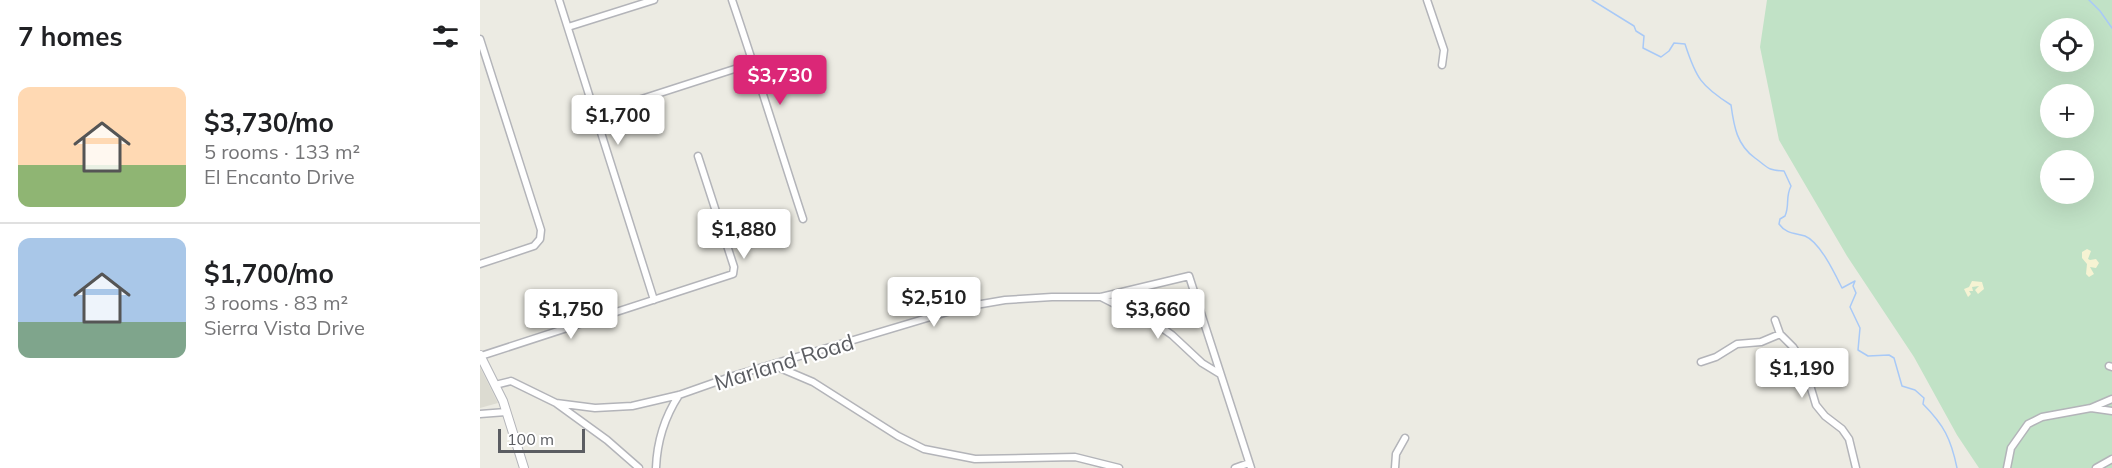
<!DOCTYPE html>
<meta charset="utf-8">
<style>
body{margin:0;font-family:Mulish,sans-serif;background:#f2f2f2;color:#202124;height:100vh;display:flex;flex-direction:column;font-size:22px;white-space:nowrap}
*{box-sizing:border-box;margin:0}
p{font-size:20px;color:#757577}
.icon{flex:none;width:33px;height:33px;fill:none;stroke:currentColor;stroke-width:2;stroke-linecap:round;stroke-linejoin:round}
.map{position:relative;flex:1;overflow:hidden}
.panel{display:flex;flex-direction:column;background:#fff;width:480px}
.panel>*{flex:none}
.tools{position:absolute;left:1560px;top:18px;display:grid;gap:12px}
.tools a{display:grid;place-items:center;width:54px;height:54px;border-radius:50%;background:#fff;box-shadow:0 6px 24px #0002;font-size:30px}
.scale{position:absolute;left:18px;bottom:15px;width:87px;box-sizing:border-box;padding-left:6px;border:3px solid #5b5d62;border-top:0;font-size:16px;line-height:21px;white-space:nowrap;color:#5b5d62;-webkit-text-stroke:4px #fff;paint-order:stroke}
.price{position:absolute;translate:-50% -51px;padding:0 14px;border-radius:6px;background:#fff;color:#222;font-size:20px;line-height:39px;filter:drop-shadow(0 2px 3px #0008)}
.price::after{content:'';position:absolute;left:50%;top:36px;width:18px;height:14px;margin-left:-9px;background:inherit;clip-path:polygon(0 0,100% 0,50% 100%)}
.price.active{background:#db2777;color:#fff}
ul{padding:0;list-style:none}
li{display:flex;align-items:center;gap:18px;height:150px;padding:0 18px}
li+li{border-top:2px solid #e0e0e0}
li span{display:grid;place-items:center;flex:none;width:168px;height:120px;border-radius:12px;color:#555}
li>.icon{margin-inline-start:auto}
span .icon{width:72px;height:72px;fill:#fffc;stroke-width:1}
li b{font-size:26px}
h2{display:flex;justify-content:space-between;align-items:center;height:72px;padding:0 18px;font-size:26px}
main{display:flex;flex:1;min-height:0}
.map>svg:first-child{display:block}
.education{fill:#dcdbd1}
.green{fill:#c1e2c6;fill-rule:evenodd}
.sand{fill:#f6f3d3}
.lines{fill:none;stroke-linecap:round;stroke-linejoin:round}
.stream{stroke:#a8c9f7;stroke-width:1.5}
.minor-casing{stroke:#b3b4b9;stroke-width:9}
.tertiary-casing{stroke:#b3b4b9;stroke-width:10}
.minor{stroke:#fff;stroke-width:6}
.tertiary{stroke:#fff;stroke-width:8}
.labels{text-anchor:middle;dominant-baseline:central;stroke-width:4.5;stroke-linejoin:round;paint-order:stroke}
.street-label{font-size:22px;fill:#5b5d62;stroke:#fff}
</style>
<main>
<section class="panel">
<h2>7 homes<svg class="icon" aria-label="filters" viewBox="0 0 24 24"><path d="M4 7h16M4 17h16"/><circle cx="9" cy="7" r="2"/><circle cx="15" cy="17" r="2"/></svg></h2>
<ul>
<li><span style="background:linear-gradient(#ffd9b3 65%,#8fb573 0)"><svg class="icon" aria-label="home" viewBox="0 0 24 24"><path d="M3 11l9-7 9 7M6 9v11h12V9"/></svg></span><div><b>$3,730/mo</b><p>5 rooms · 133 m²</p><p>El Encanto Drive</p></div></li>
<li><span style="background:linear-gradient(#a9c7e8 70%,#7fa58c 0)"><svg class="icon" aria-label="home" viewBox="0 0 24 24"><path d="M3 11l9-7 9 7M6 9v11h12V9"/></svg></span><div><b>$1,700/mo</b><p>3 rooms · 83 m²</p><p>Sierra Vista Drive</p></div></li>
</ul>
</section>
<div class="map">
<svg width="1632" height="468" viewBox="0 0 1632 468">
<rect width="100%" height="100%" fill="#ecebe3"/>
<path class="education" d="M0,367L18,403L0,408Z"/>
<path class="green" d="M1287,0H1632V468H1499L1477,435L1434,357L1367,256L1299,140L1280,47ZM1570,28H1604V62H1570ZM1570,94H1604V128H1570ZM1570,160H1604V194H1570Z"/>
<path class="sand" d="M1607,249L1611,251L1608,259L1610,260L1616,259L1619,263L1616,268L1610,267L1614,274L1609,277L1606,274L1607,264L1602,258V252Z
M1492,281L1502,282L1504,289L1498,294L1495,290L1499,286L1492,287L1493,291H1489L1491,294L1488,297L1484,289L1489,287Z"/>
<g class="lines">
<path class="stream" d="M1112,0L1154,26L1156,31L1164,36L1163,48L1181,57L1189,51L1194,43L1205,44C1216,78 1221,86 1251,105C1254,127 1257,145 1275,158C1289,168 1286,170 1304,171L1311,186C1305,198 1310,204 1305,216L1300,219L1299,224C1306,234 1315,233 1325,236C1340,242 1355,274 1362,288L1375,281L1373,286L1376,293L1370,307L1380,328L1378,350L1388,356L1409,355L1414,358L1422,386L1435,390L1444,398L1443,404C1464,425 1471,439 1477,468
M1609,0L1620,11L1632,28"/>
<defs>
<path id="minor" d="M79,0L174,300
M252,0C277,73 299,146 323,219
M947,0L964,50L962,65
M88,27L174,0
M0,39L61,230L60,239L54,246L0,264
M115,114L273,63
M621,297L682,328L692,335L722,363L740,374
M1295,320L1300,334L1313,347L1323,362L1336,405L1345,416L1362,429L1369,439L1376,468
M1,356L253,274L254,267L218,156
M1221,362L1236,357L1257,344L1281,342L1300,334
M293,365L333,382L418,436L444,449L495,459L595,457L639,468
M1629,366L1632,367
M15,385L31,381L76,403L127,440L159,468
M76,403L115,408L152,406L199,395L253,376L484,307L525,300L572,297H621L709,276L771,468
M1611,408L1632,411
M0,414L26,412
M176,468C177,441 184,418 199,395
M755,468L769,463
M915,468L916,454L925,438
M1527,468L1531,448L1548,424L1562,417L1611,408L1632,399
M1616,468L1632,459"/>
<path id="tertiary" d="M0,355L23,401L44,468"/>
</defs>
<use href="#minor" class="minor-casing"/>
<use href="#tertiary" class="tertiary-casing"/>
<use href="#minor" class="minor"/>
<use href="#tertiary" class="tertiary"/>
</g>
<g class="labels">
<g class="street-label">
<text transform="translate(304 362) rotate(-17)">Marland Road</text>
</g>
</g>
</svg>
<div class="tools">
<a><svg class="icon" aria-label="locate" viewBox="0 0 24 24"><circle cx="12" cy="12" r="6"/><path d="M12 2v4M12 18v4M2 12h4M18 12h4"/></svg></a>
<a>+</a>
<a>−</a>
</div>
<div class="scale">100 m</div>
<b class="price active" style="left:300px;top:106px">$3,730</b>
<b class="price" style="left:138px;top:146px">$1,700</b>
<b class="price" style="left:264px;top:260px">$1,880</b>
<b class="price" style="left:454px;top:328px">$2,510</b>
<b class="price" style="left:91px;top:340px">$1,750</b>
<b class="price" style="left:678px;top:340px">$3,660</b>
<b class="price" style="left:1322px;top:399px">$1,190</b>
</div>
</main>
